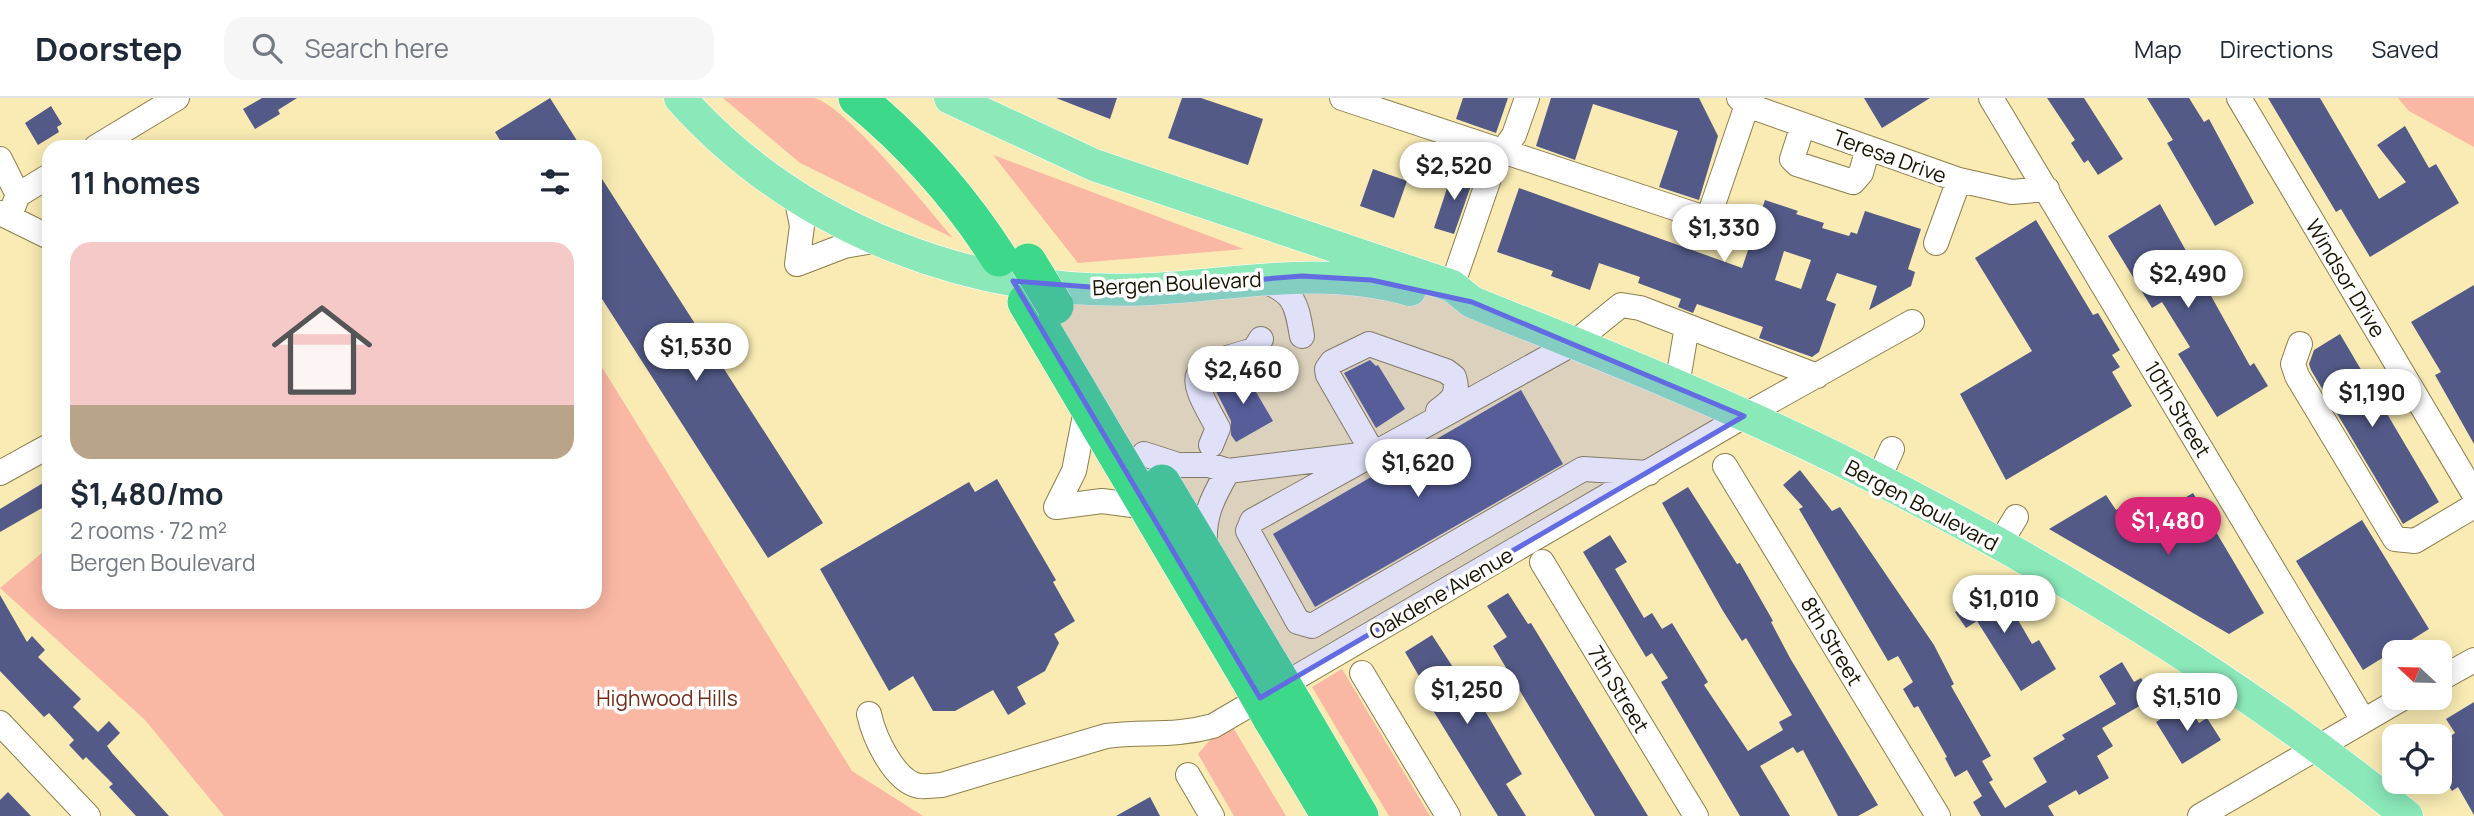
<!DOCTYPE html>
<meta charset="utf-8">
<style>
body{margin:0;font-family:Manrope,sans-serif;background:#f6f6f7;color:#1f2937;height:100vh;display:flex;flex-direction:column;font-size:26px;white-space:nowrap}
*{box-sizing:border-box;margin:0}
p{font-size:23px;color:#747a83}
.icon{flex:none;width:38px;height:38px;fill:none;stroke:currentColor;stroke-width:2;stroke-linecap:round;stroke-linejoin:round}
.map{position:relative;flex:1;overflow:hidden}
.drawer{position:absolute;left:42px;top:42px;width:560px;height:469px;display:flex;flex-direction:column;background:#fff;border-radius:21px;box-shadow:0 4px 18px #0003}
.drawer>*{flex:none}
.needle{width:46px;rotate:292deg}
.buttons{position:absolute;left:2382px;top:542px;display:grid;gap:14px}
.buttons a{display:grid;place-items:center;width:70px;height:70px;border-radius:14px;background:#fff;box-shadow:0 4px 18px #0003;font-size:35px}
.price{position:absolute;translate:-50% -60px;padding:0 16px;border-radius:24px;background:#fff;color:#222;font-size:23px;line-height:46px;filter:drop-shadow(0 2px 4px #0008)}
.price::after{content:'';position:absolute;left:50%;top:42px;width:21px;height:16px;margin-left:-10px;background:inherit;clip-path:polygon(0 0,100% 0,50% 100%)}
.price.current{background:#db2777;color:#fff}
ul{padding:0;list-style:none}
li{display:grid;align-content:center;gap:14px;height:371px;padding:0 28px}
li+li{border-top:2px solid #e0e1e3}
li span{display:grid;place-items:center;height:217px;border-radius:21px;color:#555}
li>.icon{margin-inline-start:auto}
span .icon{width:126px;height:126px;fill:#fffc;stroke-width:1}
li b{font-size:30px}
h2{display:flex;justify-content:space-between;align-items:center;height:84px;padding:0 28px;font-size:30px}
header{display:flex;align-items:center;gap:42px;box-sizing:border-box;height:98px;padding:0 35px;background:#fff;border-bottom:2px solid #e0e1e3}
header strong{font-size:33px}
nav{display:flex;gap:38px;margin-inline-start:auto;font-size:24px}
.search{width:490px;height:63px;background:#f6f6f7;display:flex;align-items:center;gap:18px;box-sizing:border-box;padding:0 24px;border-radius:21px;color:#747a83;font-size:26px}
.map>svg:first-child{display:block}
.green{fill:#fab7a4}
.building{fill:#535a88;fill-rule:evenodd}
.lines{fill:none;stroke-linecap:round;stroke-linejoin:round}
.minor-casing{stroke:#8c7f4b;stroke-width:26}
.major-casing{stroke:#fff;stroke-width:33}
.highway-casing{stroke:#fff;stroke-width:38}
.minor{stroke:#fff;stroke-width:24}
.major{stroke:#8be8b9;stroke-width:32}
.highway{stroke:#3dd88a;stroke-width:37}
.highway-bridge-casing{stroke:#fff;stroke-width:38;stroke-linecap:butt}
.highway-bridge{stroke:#3dd88a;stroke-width:37}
.marked{fill:#636be3;fill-opacity:0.2;stroke:#636be3;stroke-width:5;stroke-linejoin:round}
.labels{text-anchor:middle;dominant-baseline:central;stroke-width:7;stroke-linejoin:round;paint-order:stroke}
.street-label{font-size:21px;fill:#181301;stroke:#fff}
.park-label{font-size:21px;fill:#702c19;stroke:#fff}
</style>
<header>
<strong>Doorstep</strong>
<div class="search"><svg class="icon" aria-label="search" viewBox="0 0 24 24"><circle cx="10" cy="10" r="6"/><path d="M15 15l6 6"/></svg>Search here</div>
<nav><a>Map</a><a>Directions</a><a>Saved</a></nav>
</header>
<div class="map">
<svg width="2474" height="718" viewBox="0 0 2474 718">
<rect width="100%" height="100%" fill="#f9ebb3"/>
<path class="green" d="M723,0C751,0 786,0 814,0C844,6 930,113 953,140L800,65Z
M2398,0H2474V49L2409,13Z
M993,57L1244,151L1078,165Z
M595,258L852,673L923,718H224L145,622L0,490L49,449V504H595Z
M1342,571L1430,718H1389L1312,589Z
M1228,621L1286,718H1234L1198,656Z"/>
<path class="building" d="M262,0H297L278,12L280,16L255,31L243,11Z
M550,0L581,49H504L495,34Z
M1056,0H1117L1110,21Z
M1182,0H1201L1263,21L1248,67L1168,40Z
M1463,0H1508L1496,35L1456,21Z
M1551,0H1699L1718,38L1699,102L1659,89L1678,33L1593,6L1575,62L1536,48Z
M1864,0H1930L1882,30Z
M2047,0H2084L2123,61L2098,77L2088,62L2084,65L2071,45L2075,42Z
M2147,0H2189L2204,24L2209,21L2254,105L2215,128L2167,45L2173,42Z
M2268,0H2320L2379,101L2406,84L2377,47L2405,28L2429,70L2436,66L2459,105L2370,159L2341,111L2336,114Z
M51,8L62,26L57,29L59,34L38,47L25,25Z
M595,70L823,425L768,460L595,190Z
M1373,71L1407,83L1394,120L1360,108Z
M1453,72L1474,79L1454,136L1434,130Z
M1519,90L1742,170L1765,102L1798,113L1796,116L1824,125L1822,130L1849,138L1851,134L1857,136L1865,113L1921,131L1908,171L1915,174L1911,188L1869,212L1877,188L1837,175L1826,202L1836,206L1819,254L1812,259L1759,240L1763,229L1697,206L1693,215L1678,209L1681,201L1638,185L1640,179L1599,165L1590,192L1551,178L1553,173L1497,154ZM1784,153L1811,162L1801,191L1775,182Z
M2160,106L2250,268L2254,265L2268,288L2217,319L2178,256L2190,249L2162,204L2152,210L2108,138Z
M2036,122L2093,217L2098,215L2120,252L2112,257L2120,269L2112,274L2132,308L2006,382L1960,296L2032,253L1975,160Z
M2474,187V346L2435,277L2441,274L2411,224Z
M2340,236L2439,404L2403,426L2311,272L2309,266L2314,252Z
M1370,262L1376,268L1378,267L1405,311L1376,330L1344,275Z
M1243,272L1273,323L1236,344L1231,337V323L1214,289Z
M1521,292L1563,366L1315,509L1273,436Z
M1800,372L1832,413L1840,409L1934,547L1954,586L1951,588L1991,658L1982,663L1993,682L1989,684L2005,710L2047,684L2033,660L2065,641L2062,637L2116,606L2099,578L2122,564L2134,584L2141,580L2153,600L2102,630L2113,648L2097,658L2109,680L2079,697L2076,692L2048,708L2054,718H1981L1973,704L1982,698L1967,672L1955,679L1945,660L1947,659L1918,608L1914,610L1903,591L1913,584L1898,558L1888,563L1799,411L1803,409L1783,387Z
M997,381L1056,482L1053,484L1075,523L1054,536L1059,545L1045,573L1017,589L1026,606L1008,617L993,592L955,613H933L913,578L889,593L820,471L969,384L975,394Z
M43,385L49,396V406L0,434V411Z
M1688,389L1737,466L1740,465L1773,523L1771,524L1790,560L1878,707L1858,718H1838L1803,652L1797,655L1793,649L1760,668L1790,718H1740L1661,584L1668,580L1652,555L1646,559L1583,454L1610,437L1627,464L1615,471L1644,520L1652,515L1662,531L1672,525L1708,584L1704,587L1748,653L1783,632L1779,624L1792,617L1746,540L1742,543L1723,513L1662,405Z
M2193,395L2264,515L2229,536L2049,431L2106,397L2116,412L2137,400L2149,421Z
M2362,422L2429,531L2363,572L2296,463Z
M1980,478L2003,514L2011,510L2032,546L2039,542L2056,571L2021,593L1977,523L1966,530L1955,514L1965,508L1956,494Z
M1508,495L1528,526L1531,525L1648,718H1595L1493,548L1507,539L1487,508Z
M0,497L27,544L32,538L45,552L38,559L81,601L73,609L98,634L109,623L120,635L107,648L112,655L169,718H136L109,689L113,686L86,659L83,662L69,647L74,642L49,615L44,619L0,573Z
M1432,537L1475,603L1478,601L1522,676L1506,686L1526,718H1498L1418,588L1423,585L1405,554Z
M2474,604V717L2458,689L2452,693L2440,673V645L2455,635L2446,621Z
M2186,605L2199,625L2207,620L2221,642L2182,666L2156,624Z
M8,694L31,718H0V702Z
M1150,699L1160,718H1116Z"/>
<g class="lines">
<defs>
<path id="minor" d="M1342,0L1708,121L1747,7
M1739,0L1747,7L1959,82L2012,94L2047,91
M1991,0L2363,622
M2239,0L2474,396
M1803,27L1792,61L1797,66L1853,84L1861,75L1868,50
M96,49L177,0
M0,61L18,97
M796,98L802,128L797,166
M0,115L49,139
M9,119L18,97L49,78
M1936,145L1959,82
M797,166L844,148L879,142
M1260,181C1294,194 1296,203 1302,238
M1452,188L1494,66L1514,37L1527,0
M2300,246L2293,266L2297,278L2395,441L2415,443L2474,408
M1677,288L1687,228
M1211,347L1218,330C1184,270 1189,271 1254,252L1261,241
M1373,355L1328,277L1327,271L1332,264L1369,246L1446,273L1454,279C1460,297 1451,303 1438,313
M1144,356L1178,367H1209L1228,373L1360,357
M1725,368L1938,718
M0,375L49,348
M1649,375L1583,371L1312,528L1298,524L1248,433L1252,423L1574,245L1621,207L1640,210L1817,278
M1878,382L1892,351
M1056,409L1074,373L1087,307
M1056,409L1102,403L1147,409
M1999,447L2016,419
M1206,454C1201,422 1212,400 1228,373
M1542,464L1696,718
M1362,575L1448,718
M2440,581L2474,562
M869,616C874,639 894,683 919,688C926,689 935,687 942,687L1106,638C1145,633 1173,639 1213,628L1744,318L1912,224
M0,625L88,718
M1188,677L1212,718
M2200,718L2403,600"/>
<path id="major" d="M680,0C798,132 976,200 1152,191C1240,186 1323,167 1410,192
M950,0L1094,67L1452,188L1472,204C1602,256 1733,308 1858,371C2051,468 2238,582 2407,718"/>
<path id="highway" d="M857,0C913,46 960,99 999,160
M1026,204L1249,581
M1162,385L1271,567
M1294,606L1360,718
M1271,620L1330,718"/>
</defs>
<use href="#minor" class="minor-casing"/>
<use href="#major" class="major-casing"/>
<use href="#highway" class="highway-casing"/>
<use href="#minor" class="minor"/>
<use href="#major" class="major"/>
<use href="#highway" class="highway"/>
<defs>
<path id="highway-bridge" d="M1028,164L1055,208
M1271,567L1294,606
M1249,581L1271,620"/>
</defs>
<use href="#highway-bridge" class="highway-bridge-casing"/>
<use href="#highway-bridge" class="highway-bridge"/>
</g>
<path class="marked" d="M1302,178L1371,182L1472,204L1744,318L1260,600L1013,183L1129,192Z"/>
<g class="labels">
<g class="street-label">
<text transform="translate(1890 58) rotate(20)">Teresa Drive</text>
<text transform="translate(2346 180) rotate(59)">Windsor Drive</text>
<text transform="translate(1177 185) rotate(-3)">Bergen Boulevard</text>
<text transform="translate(2178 311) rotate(59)">10th Street</text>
<text transform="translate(1922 407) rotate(28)">Bergen Boulevard</text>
<text transform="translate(1441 495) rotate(-30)">Oakdene Avenue</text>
<text transform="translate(1832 543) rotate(59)">8th Street</text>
<text transform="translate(1619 591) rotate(59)">7th Street</text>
</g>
<g class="park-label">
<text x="667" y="600">Highwood Hills</text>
</g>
</g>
</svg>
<div class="buttons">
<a><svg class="needle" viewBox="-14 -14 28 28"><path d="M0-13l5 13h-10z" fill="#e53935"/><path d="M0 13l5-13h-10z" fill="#747a83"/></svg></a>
<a><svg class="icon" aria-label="locate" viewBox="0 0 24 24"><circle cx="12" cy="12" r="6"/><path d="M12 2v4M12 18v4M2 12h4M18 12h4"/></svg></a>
</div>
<b class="price" style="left:1454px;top:104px">$2,520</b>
<b class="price" style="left:1724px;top:166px">$1,330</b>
<b class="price" style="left:2188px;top:212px">$2,490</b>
<b class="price" style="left:696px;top:285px">$1,530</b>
<b class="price" style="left:1243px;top:308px">$2,460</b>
<b class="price" style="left:2372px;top:331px">$1,190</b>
<b class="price" style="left:1418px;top:401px">$1,620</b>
<b class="price current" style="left:2168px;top:459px">$1,480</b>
<b class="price" style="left:2004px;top:537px">$1,010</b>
<b class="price" style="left:1467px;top:628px">$1,250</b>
<b class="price" style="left:2187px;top:635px">$1,510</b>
<section class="drawer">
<h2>11 homes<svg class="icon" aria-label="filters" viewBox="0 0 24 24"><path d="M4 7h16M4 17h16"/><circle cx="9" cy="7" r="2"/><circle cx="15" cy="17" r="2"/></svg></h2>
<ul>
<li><span style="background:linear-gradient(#f6c9c9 75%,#b9a48a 0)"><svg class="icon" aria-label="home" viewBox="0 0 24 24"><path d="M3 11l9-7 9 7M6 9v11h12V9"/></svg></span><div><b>$1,480/mo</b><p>2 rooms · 72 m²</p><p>Bergen Boulevard</p></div></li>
</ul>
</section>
</div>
